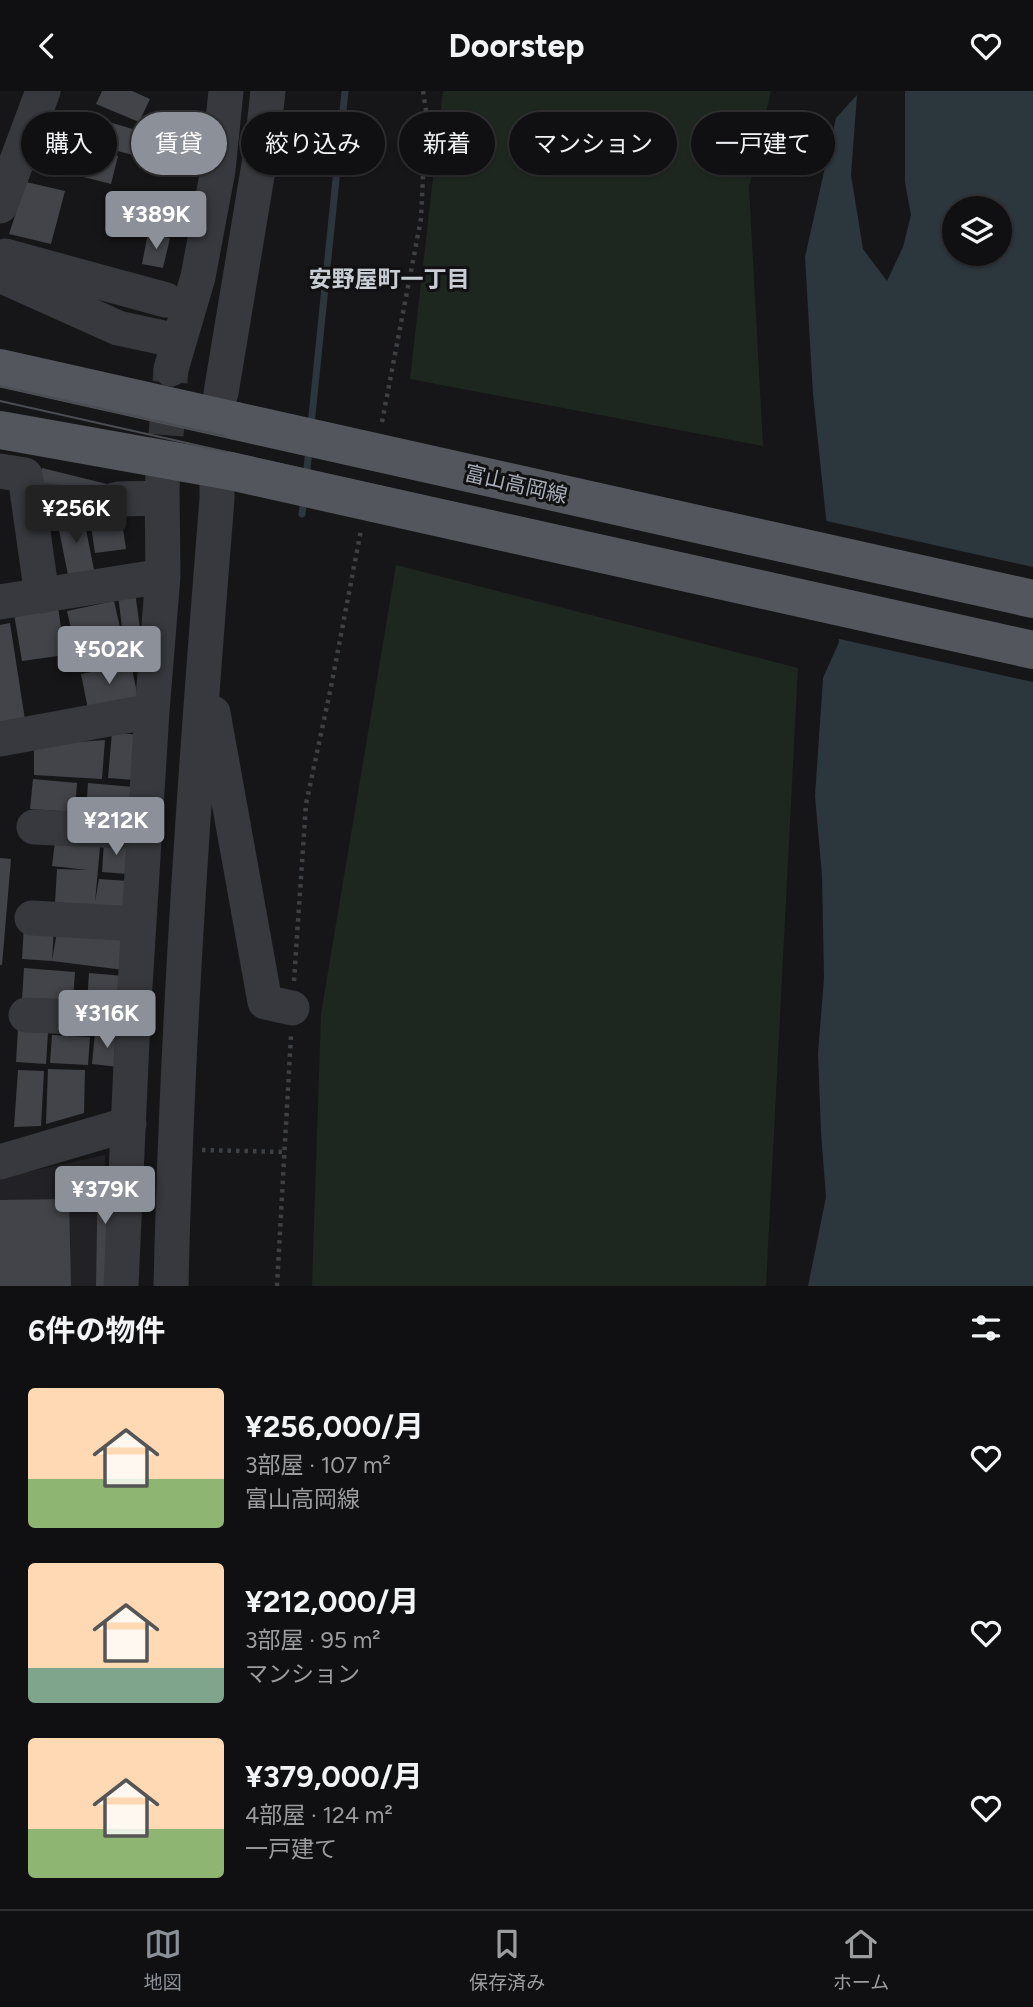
<!DOCTYPE html>
<html lang="ja">
<meta charset="utf-8">
<style>
body{margin:0;font-family:Figtree,"Noto Sans JP",sans-serif;background:#19191b;color:#f1f3f6;height:100vh;display:flex;flex-direction:column;font-size:26px;white-space:nowrap}
*{box-sizing:border-box;margin:0}
p{font-size:23px;color:#9c9d9f}
.icon{flex:none;width:38px;height:38px;fill:none;stroke:currentColor;stroke-width:2;stroke-linecap:round;stroke-linejoin:round}
.map{position:relative;height:1195px;overflow:hidden}
.side{display:flex;flex-direction:column;background:#101012;flex:1}
.side>*{flex:none}
.banner{position:absolute;left:21px;top:21px;width:992px;height:63px;display:flex;gap:14px}
.buttons{position:absolute;left:942px;top:105px;display:grid;gap:14px}
.buttons a{display:grid;place-items:center;width:70px;height:70px;border-radius:50%;background:#101012;box-shadow:0 2px 5px #0004,0 0 0 2px #303032;font-size:35px}
.price{position:absolute;translate:-50% -60px;padding:0 16px;border-radius:7px;background:#8c9099;color:#fff;font-size:23px;line-height:46px;filter:drop-shadow(0 2px 4px #0008)}
.price::after{content:'';position:absolute;left:50%;top:42px;width:21px;height:16px;margin-left:-10px;background:inherit;clip-path:polygon(0 0,100% 0,50% 100%)}
.price.active{background:#222;color:#fff}
ul{padding:0;list-style:none}
li{display:flex;align-items:center;gap:21px;height:175px;padding:0 28px}
li span{display:grid;place-items:center;flex:none;width:196px;height:140px;border-radius:7px;color:#555}
li>.icon{margin-inline-start:auto}
span .icon{width:84px;height:84px;fill:#fffc;stroke-width:1}
li b{font-size:30px}
h2{display:flex;justify-content:space-between;align-items:center;height:84px;padding:0 28px;font-size:30px}
.chip{padding:0 24px;border-radius:32px;background:#101012;box-shadow:0 2px 5px #0004,0 0 0 2px #303032;font-size:24px;line-height:63px}
.chip.active{background:#8c9099;color:#fff}
header{display:flex;justify-content:space-between;align-items:center;height:91px;padding:0 28px;background:#101012;font-size:32px;font-weight:700}
.tabs{display:flex;justify-content:space-around;align-items:center;height:98px;border-top:2px solid #303032;background:#101012;font-size:19px;color:#9c9d9f}
.tabs a{display:grid;justify-items:center;gap:4px}
.tabs .active{color:#8c9099}
.map>svg:first-child{display:block}
.built{fill:#222226}
.green{fill:#1e271f}
.water{fill:#2c363d;fill-rule:evenodd}
.pier{fill:#161618}
.lines{fill:none;stroke-linecap:round;stroke-linejoin:round}
.stream{stroke:#2c363d;stroke-width:7}
.building{fill:#424449}
.minor-tunnel{stroke:#333438;stroke-width:35;stroke-dasharray:35 18;stroke-linecap:butt}
.path{stroke:#3d4045;stroke-width:4.5;stroke-dasharray:3.5 5;stroke-linecap:butt}
.minor{stroke:#37393e;stroke-width:35}
.major{stroke:#53565d;stroke-width:38}
.tram{stroke:#4a4d53;stroke-width:2}
.major-bridge{stroke:#53565d;stroke-width:38}
.labels{text-anchor:middle;dominant-baseline:central;stroke-width:6;stroke-linejoin:round;paint-order:stroke}
.street-label{font-size:21px;fill:#a8aeb9;stroke:#111113}
.neighbourhood-label{font-size:23px;font-weight:bold;fill:#c9cdd5;stroke:#111113}
</style>
<header><svg class="icon" aria-label="back" viewBox="0 0 24 24"><path d="M15 5l-7 7 7 7"/></svg>Doorstep<svg class="icon" aria-label="heart" viewBox="0 0 24 24"><path d="M12 20l-8-8c-3-5 5-10 8-4 3-6 11-1 8 4z"/></svg></header>
<div class="map">
<svg width="1033" height="1195" viewBox="0 0 1033 1195">
<rect width="100%" height="100%" fill="#161618"/>
<path class="built" d="M105,1064L102,1195H0V1087Z"/>
<path class="green" d="M443,0H771L749,96L763,355L410,288Z
M396,474L798,577L766,1195H312L321,923Z"/>
<path class="water" d="M905,0H1033V1195H808L826,1106L821,1042L818,962L824,887L822,785L815,705L823,587L839,551L813,303L805,166L836,27L857,4L851,84L863,158L887,190L903,156L911,124L905,91ZM954,117H999V163H954Z"/>
<path class="pier" d="M822,429L1033,476V591L835,547Z"/>
<g class="lines">
<path class="stream" d="M311,334L345,0
M306,386L309,359
M302,423L304,408"/>
</g>
<path class="building" d="M102,0H132L150,8L139,31L96,13Z
M109,31L139,40L133,64L102,56Z
M148,33L183,44L174,75L138,64Z
M76,54L118,65L111,93L68,82Z
M26,91L65,100L51,153L9,143Z
M155,112L194,120L189,144L150,137Z
M148,142L170,147L163,177L142,173Z
M42,377L107,393L103,412L37,396Z
M120,417L126,458L95,462L89,422Z
M83,423L94,479L68,484L57,429Z
M135,501L142,552L124,554L118,503Z
M114,510L124,554L77,564L67,520Z
M58,516L65,564L22,570L14,523Z
M10,532L25,629L0,634V534Z
M131,573L138,607L88,618L81,583Z
M112,641L138,644L134,689L108,687Z
M105,649L102,688L34,684V654Z
M33,688L77,692L75,721L30,718Z
M88,692L134,696L131,728L86,724Z
M104,750L129,752L127,783L102,781Z
M55,751L100,756L95,811L99,788L128,790L126,817L55,812L57,778L88,779L52,775Z
M0,767L11,768L2,874H0Z
M24,835L54,836L52,870L57,840L127,845L124,879L52,870L22,868Z
M24,877L75,881L73,911L22,908Z
M89,882L124,885L121,915L87,912Z
M18,938L48,941L46,973L16,971Z
M95,942L121,944L118,976L92,973Z
M52,944L90,946L88,974L50,972Z
M48,978L85,979L84,1022L46,1033Z
M18,979L44,980L41,1035L14,1036Z
M98,1076L114,1077L111,1195H96Z
M69,1108L71,1195H0V1109Z"/>
<g class="lines">
<path class="minor-tunnel" d="M162,397L171,278"/>
<path class="path" d="M382,331L421,128L426,20L423,0
M294,890L306,713L331,596L361,439
M202,1059L285,1061
M277,1195L291,944"/>
<path class="minor" d="M0,115L43,0
M0,167L5,165L166,209
M0,184L118,237L178,250
M171,278L198,186L218,79L226,0
M221,302L262,55L268,0
M0,380L25,384L42,505
M28,407L93,415L118,408L162,407
M0,511L163,485
M213,622L265,911L292,917
M0,648L152,620
M34,736L144,741
M32,827L138,833
M26,924L133,928
M0,1071L129,1033
M121,1195L133,928L152,620L163,485L162,397
M171,1195C177,932 196,670 217,408V377"/>
<path class="major" d="M0,277L236,330
M0,339L230,380"/>
<path class="tram" d="M0,295L1033,525
M0,310L1033,542"/>
<path class="major-bridge" d="M236,330L1033,508
M230,380L1033,559"/>
</g>
<g class="labels">
<g class="street-label">
<text transform="translate(516 393) rotate(13)">富山高岡線</text>
</g>
<g class="neighbourhood-label">
<text x="389" y="188">安野屋町一丁目</text>
</g>
</g>
</svg>
<div class="buttons">
<a><svg class="icon" aria-label="layers" viewBox="0 0 24 24"><path d="M12 4l9 5-9 5-9-5zM3 14l9 5 9-5"/></svg></a>
</div>
<b class="price" style="left:156px;top:160px">¥389K</b>
<b class="price active" style="left:76px;top:454px">¥256K</b>
<b class="price" style="left:109px;top:595px">¥502K</b>
<b class="price" style="left:116px;top:766px">¥212K</b>
<b class="price" style="left:107px;top:959px">¥316K</b>
<b class="price" style="left:105px;top:1135px">¥379K</b>
<div class="banner">
<a class="chip">購入</a>
<a class="chip active">賃貸</a>
<a class="chip">絞り込み</a>
<a class="chip">新着</a>
<a class="chip">マンション</a>
<a class="chip">一戸建て</a>
</div>
</div>
<section class="side">
<h2>6件の物件<svg class="icon" aria-label="filters" viewBox="0 0 24 24"><path d="M4 7h16M4 17h16"/><circle cx="9" cy="7" r="2"/><circle cx="15" cy="17" r="2"/></svg></h2>
<ul>
<li><span style="background:linear-gradient(#ffd9b3 65%,#8fb573 0)"><svg class="icon" aria-label="home" viewBox="0 0 24 24"><path d="M3 11l9-7 9 7M6 9v11h12V9"/></svg></span><div><b>¥256,000/月</b><p>3部屋 · 107 m²</p><p>富山高岡線</p></div><svg class="icon" aria-label="heart" viewBox="0 0 24 24"><path d="M12 20l-8-8c-3-5 5-10 8-4 3-6 11-1 8 4z"/></svg></li>
<li><span style="background:linear-gradient(#ffd9b3 75%,#7fa58c 0)"><svg class="icon" aria-label="home" viewBox="0 0 24 24"><path d="M3 11l9-7 9 7M6 9v11h12V9"/></svg></span><div><b>¥212,000/月</b><p>3部屋 · 95 m²</p><p>マンション</p></div><svg class="icon" aria-label="heart" viewBox="0 0 24 24"><path d="M12 20l-8-8c-3-5 5-10 8-4 3-6 11-1 8 4z"/></svg></li>
<li><span style="background:linear-gradient(#ffd9b3 65%,#8fb573 0)"><svg class="icon" aria-label="home" viewBox="0 0 24 24"><path d="M3 11l9-7 9 7M6 9v11h12V9"/></svg></span><div><b>¥379,000/月</b><p>4部屋 · 124 m²</p><p>一戸建て</p></div><svg class="icon" aria-label="heart" viewBox="0 0 24 24"><path d="M12 20l-8-8c-3-5 5-10 8-4 3-6 11-1 8 4z"/></svg></li>
</ul>
</section>
<nav class="tabs">
<a class="active"><svg class="icon" aria-label="map" viewBox="0 0 24 24"><path d="M3 6l6-2 6 2 6-2v14l-6 2-6-2-6 2zM9 4v14M15 6v14"/></svg>地図</a>
<a><svg class="icon" aria-label="saved" viewBox="0 0 24 24"><path d="M7 4h10v16l-5-4-5 4z"/></svg>保存済み</a>
<a><svg class="icon" aria-label="home" viewBox="0 0 24 24"><path d="M3 11l9-7 9 7M6 9v11h12V9"/></svg>ホーム</a>
</nav>
